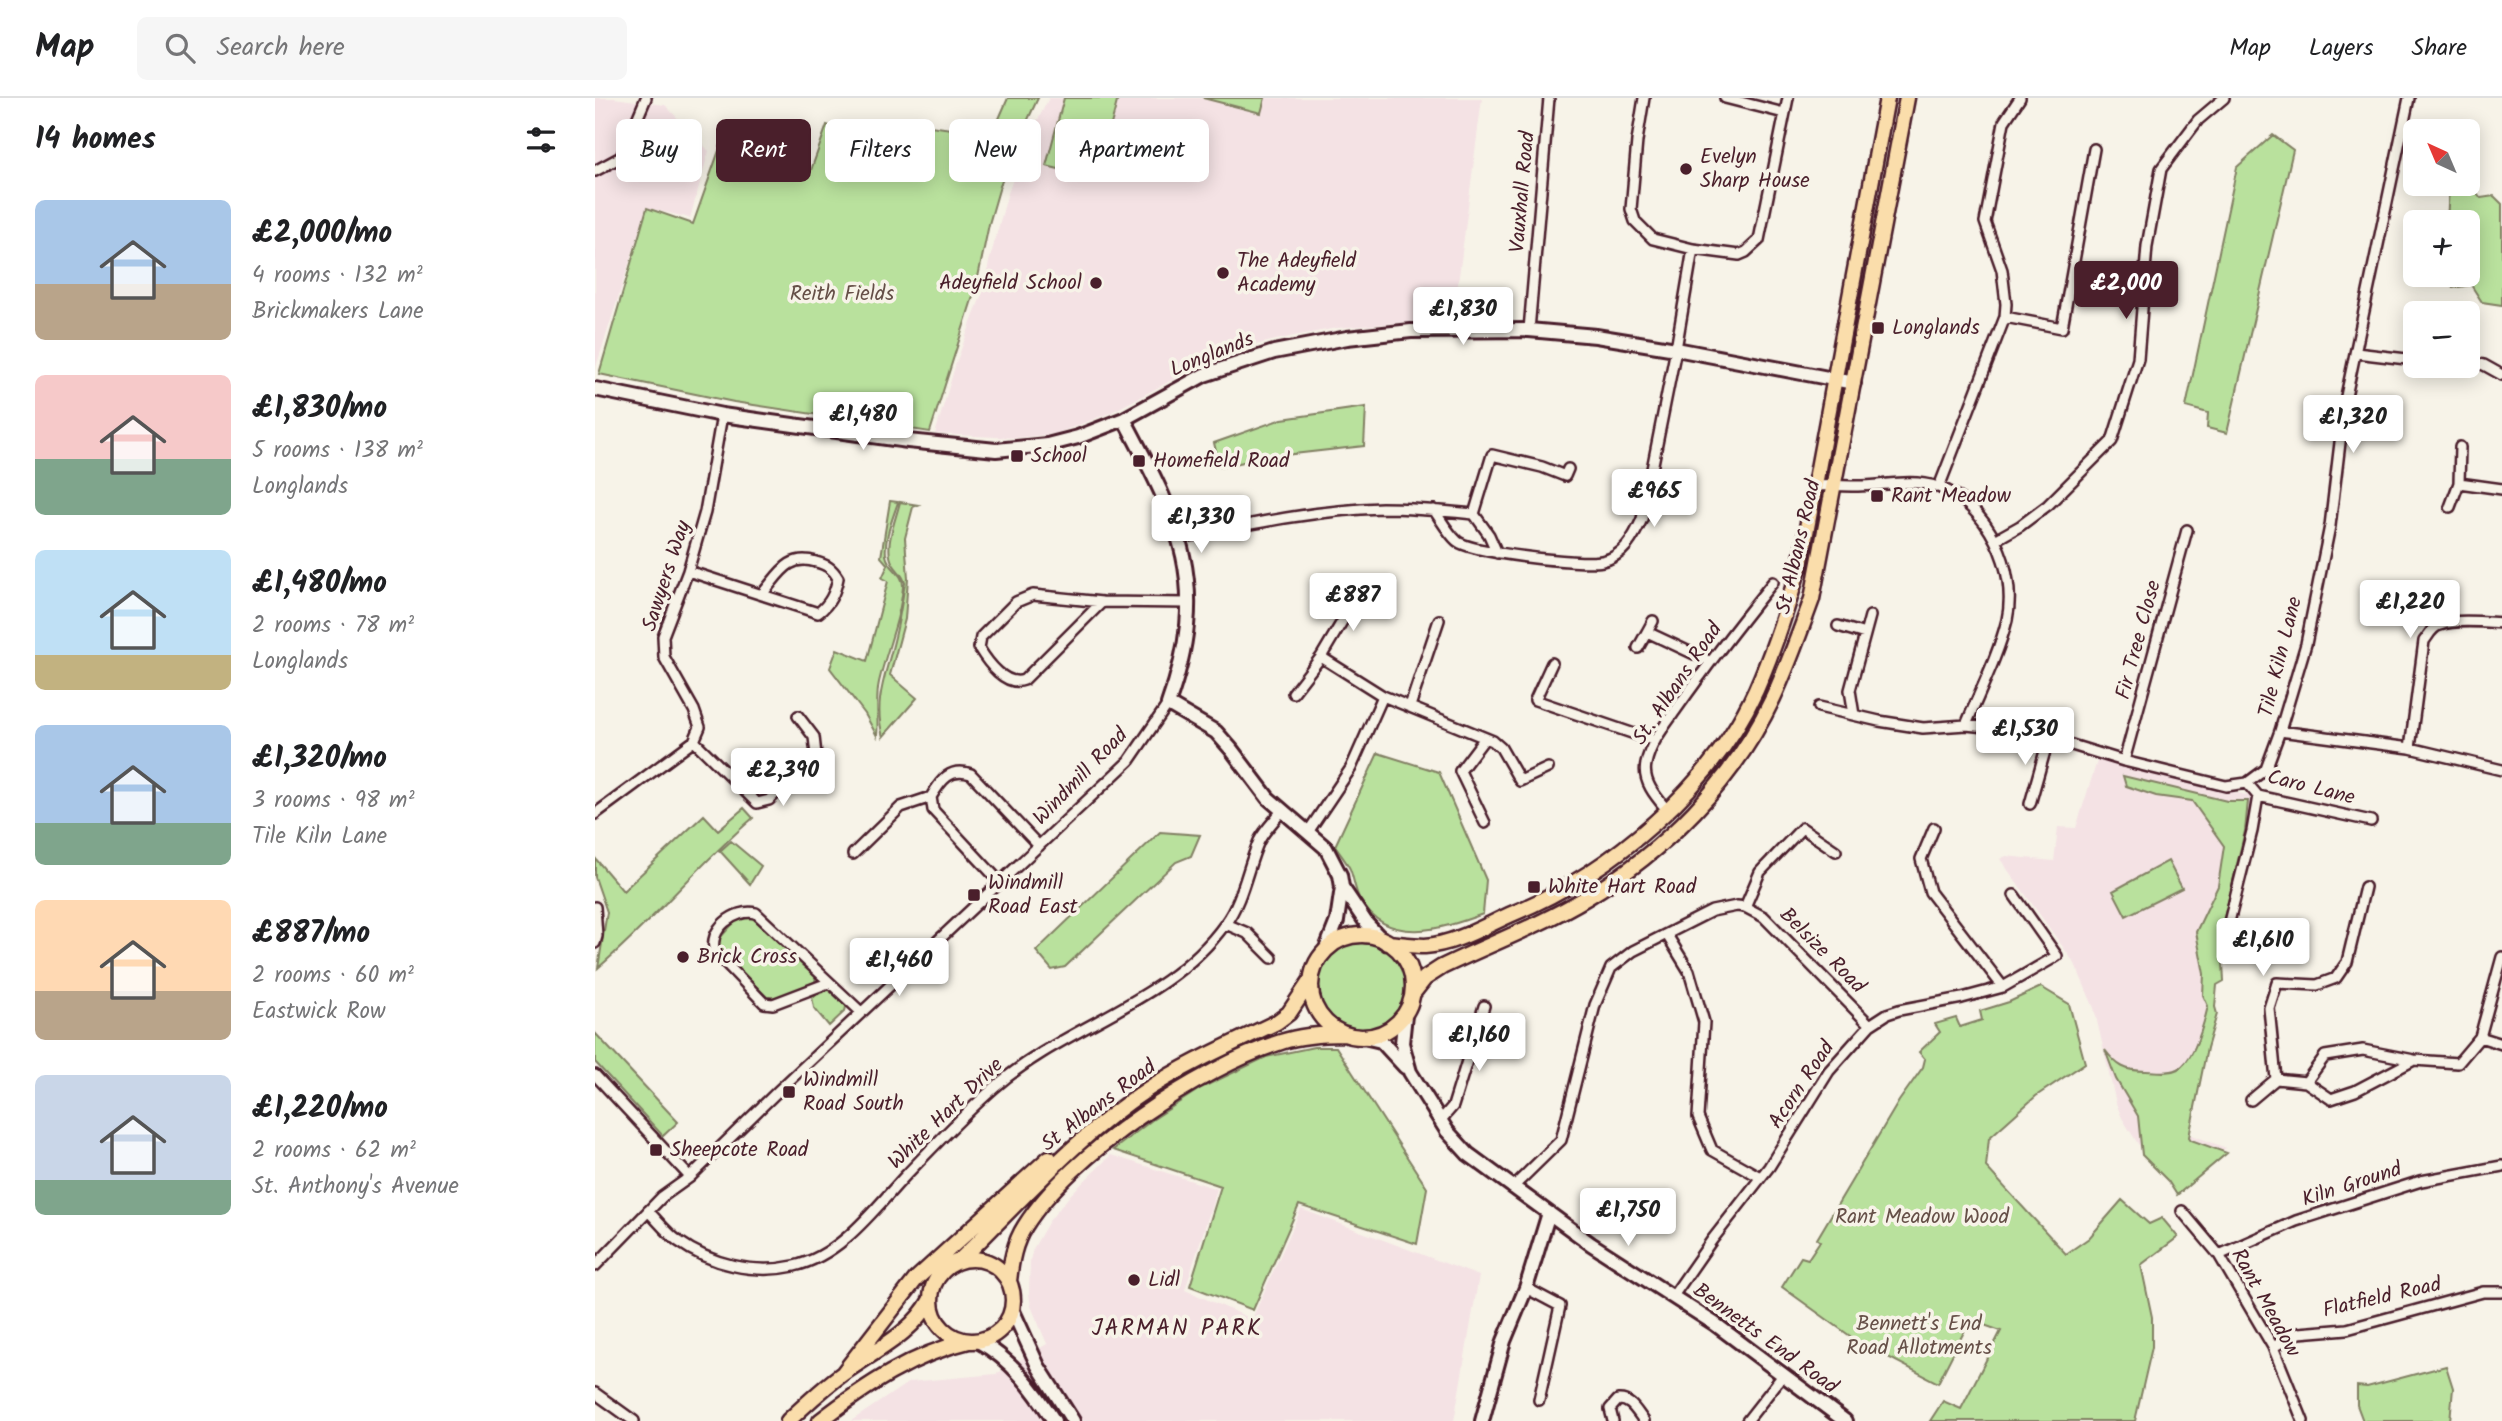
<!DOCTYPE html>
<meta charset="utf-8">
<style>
body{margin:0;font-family:Kalam,sans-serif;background:#f6f6f6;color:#202124;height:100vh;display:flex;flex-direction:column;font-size:26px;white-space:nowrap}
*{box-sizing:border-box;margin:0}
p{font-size:23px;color:#757577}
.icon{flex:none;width:38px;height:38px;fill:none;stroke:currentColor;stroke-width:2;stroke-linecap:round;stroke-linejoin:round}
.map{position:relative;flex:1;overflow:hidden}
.side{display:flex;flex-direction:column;background:#fff;width:595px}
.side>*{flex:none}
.top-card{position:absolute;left:21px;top:21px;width:665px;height:63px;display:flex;gap:14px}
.needle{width:46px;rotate:316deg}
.fabs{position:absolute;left:1808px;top:21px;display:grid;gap:14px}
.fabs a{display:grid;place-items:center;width:77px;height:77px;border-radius:10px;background:#fff;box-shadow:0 4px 18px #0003;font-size:35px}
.price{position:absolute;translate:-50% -60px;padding:0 16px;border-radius:7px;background:#fff;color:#222;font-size:23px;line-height:46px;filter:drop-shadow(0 2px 4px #0008)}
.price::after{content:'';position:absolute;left:50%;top:42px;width:21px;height:16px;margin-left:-10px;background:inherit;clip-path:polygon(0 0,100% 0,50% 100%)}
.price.selected{background:#4a1f2b;color:#fff}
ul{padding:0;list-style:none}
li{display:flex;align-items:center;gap:21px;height:175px;padding:0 35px}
li span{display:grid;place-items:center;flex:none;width:196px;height:140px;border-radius:10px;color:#555}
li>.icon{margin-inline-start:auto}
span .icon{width:84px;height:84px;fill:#fffc;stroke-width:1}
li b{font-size:30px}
h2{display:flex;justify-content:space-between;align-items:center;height:84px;padding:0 35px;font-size:30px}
.chip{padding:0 24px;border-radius:10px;background:#fff;box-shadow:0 4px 18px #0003;font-size:24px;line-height:63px}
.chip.selected{background:#4a1f2b;color:#fff}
header{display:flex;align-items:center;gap:42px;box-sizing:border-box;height:98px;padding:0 35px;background:#fff;border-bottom:2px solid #e0e0e0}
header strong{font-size:33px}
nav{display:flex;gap:38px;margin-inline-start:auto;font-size:24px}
.search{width:490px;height:63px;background:#f6f6f6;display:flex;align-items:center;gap:18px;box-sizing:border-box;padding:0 24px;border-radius:10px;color:#757577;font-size:26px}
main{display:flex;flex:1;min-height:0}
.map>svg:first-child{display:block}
.built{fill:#f4e2e4}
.green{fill:#b9e19d;stroke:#828064;stroke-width:2}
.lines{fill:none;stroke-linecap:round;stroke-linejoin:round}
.street-casing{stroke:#4a1f2b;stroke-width:14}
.secondary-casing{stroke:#4a1f2b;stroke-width:18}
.primary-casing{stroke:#4a1f2b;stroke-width:19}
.street{stroke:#f7f3e8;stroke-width:9}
.secondary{stroke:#f7f3e8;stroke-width:12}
.primary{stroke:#faddab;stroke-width:14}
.poi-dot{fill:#4a1f2b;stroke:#f7f3e8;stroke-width:2.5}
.labels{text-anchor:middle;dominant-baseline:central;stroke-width:7;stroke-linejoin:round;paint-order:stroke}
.poi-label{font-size:21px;fill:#4a1f2b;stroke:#f7f3e8;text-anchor:start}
.street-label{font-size:21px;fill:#4a1f2b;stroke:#f7f3e8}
.park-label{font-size:21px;fill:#665048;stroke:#f7f3e8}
.neighbourhood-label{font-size:23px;letter-spacing:2px;fill:#4a1f2b;stroke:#f7f3e8}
</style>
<header>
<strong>Map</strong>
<div class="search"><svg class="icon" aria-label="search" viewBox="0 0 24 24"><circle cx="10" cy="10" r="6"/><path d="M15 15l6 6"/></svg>Search here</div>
<nav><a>Map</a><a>Layers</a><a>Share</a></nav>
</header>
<main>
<section class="side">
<h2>14 homes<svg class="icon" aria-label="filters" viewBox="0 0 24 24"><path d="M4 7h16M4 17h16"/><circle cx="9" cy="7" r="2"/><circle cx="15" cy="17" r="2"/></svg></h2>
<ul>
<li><span style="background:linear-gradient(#a9c7e8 60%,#b9a48a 0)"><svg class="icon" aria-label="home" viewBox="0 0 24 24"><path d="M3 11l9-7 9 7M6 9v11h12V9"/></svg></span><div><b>£2,000/mo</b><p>4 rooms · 132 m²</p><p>Brickmakers Lane</p></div></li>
<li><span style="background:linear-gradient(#f6c9c9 60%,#7fa58c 0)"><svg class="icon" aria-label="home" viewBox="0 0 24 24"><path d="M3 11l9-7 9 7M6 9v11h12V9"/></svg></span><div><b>£1,830/mo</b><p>5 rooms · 138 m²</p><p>Longlands</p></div></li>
<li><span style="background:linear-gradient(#bfe0f5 75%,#c2b280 0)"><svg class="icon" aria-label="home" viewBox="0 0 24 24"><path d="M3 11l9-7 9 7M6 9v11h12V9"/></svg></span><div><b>£1,480/mo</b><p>2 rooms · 78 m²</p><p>Longlands</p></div></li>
<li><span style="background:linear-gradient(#a9c7e8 70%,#7fa58c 0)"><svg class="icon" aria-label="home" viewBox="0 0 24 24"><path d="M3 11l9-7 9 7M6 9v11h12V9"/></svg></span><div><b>£1,320/mo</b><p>3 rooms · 98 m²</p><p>Tile Kiln Lane</p></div></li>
<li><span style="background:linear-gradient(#ffd9b3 65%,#b9a48a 0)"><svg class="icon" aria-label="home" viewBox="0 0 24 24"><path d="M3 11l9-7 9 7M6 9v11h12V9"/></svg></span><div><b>£887/mo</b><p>2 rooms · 60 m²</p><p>Eastwick Row</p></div></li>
<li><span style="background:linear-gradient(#c9d6e8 75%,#7fa58c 0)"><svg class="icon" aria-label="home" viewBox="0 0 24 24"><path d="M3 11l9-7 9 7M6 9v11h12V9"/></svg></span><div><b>£1,220/mo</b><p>2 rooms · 62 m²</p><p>St. Anthony's Avenue</p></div></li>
</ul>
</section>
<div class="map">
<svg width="1907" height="1323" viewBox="0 0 1907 1323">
<rect width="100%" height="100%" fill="#f7f3e8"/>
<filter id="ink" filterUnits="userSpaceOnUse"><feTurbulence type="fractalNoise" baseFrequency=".0143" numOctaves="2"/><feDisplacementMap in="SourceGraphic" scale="14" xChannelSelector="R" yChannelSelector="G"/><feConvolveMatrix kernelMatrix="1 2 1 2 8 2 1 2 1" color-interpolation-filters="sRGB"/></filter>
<g filter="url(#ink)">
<path class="built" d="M0,0H19L70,7L114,53L95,120L52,110L0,272Z
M454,0H887L863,186V220L742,230L694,239L660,247L596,272L515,315L460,336L421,340L340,336L361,265L389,190L394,164L412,98L431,45Z
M1503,660L1659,699L1658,727L1585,1036L1597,1037L1631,1050L1580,1093L1548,1054L1527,1020L1521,1005L1499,910L1480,866L1405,761L1411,758L1459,763L1463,729L1481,730Z
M516,1057L622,1091L590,1192L657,1221L706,1111L884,1178L859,1323H256L314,1284L401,1276L452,1246L436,1208L434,1196L435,1162L438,1151L454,1123L477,1095Z"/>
<path class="green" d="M413,0H443L423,43L405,88L394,126L381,189L335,334L139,304L4,276L52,110L98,126L127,44L215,75L232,27L321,57L329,27L397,37Z
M469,0H523L502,80L451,68Z
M608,0H670L666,15Z
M1678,37L1698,52L1632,335L1612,330L1613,315L1591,309L1642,69Z
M1826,86H1875L1886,100L1899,98L1907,106V207L1887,204L1876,187L1858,190L1850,177H1872V124H1852L1854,89Z
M771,309L769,348L672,359L625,369L619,345L687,321Z
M295,403L303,404C298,420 289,440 291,457C293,471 309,475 308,489C305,522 291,553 284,584C280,602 284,620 282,638L270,616L235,570L242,551L272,563L293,483L287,480L293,467L286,459Z
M305,404L323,407L318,409L310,440L313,480L310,521L295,577L322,600L288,639C278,603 291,577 299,543C304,524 307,504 310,485C308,476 302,473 298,466C288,450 301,421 305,404Z
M783,655L844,674L891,782L888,816C847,831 793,849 765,802C760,793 759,781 755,771C751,763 745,756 740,748Z
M1528,678L1632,703H1653L1650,733L1624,841L1632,844L1628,864L1629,883L1622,887L1620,909L1622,916L1612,950L1594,1039L1596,1042L1632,1055L1582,1097L1573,1083L1547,1057L1543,1018L1521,981L1510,952C1522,968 1530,973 1551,973C1561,973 1573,976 1583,971C1599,962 1609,925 1613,908L1608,897L1609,876L1601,834L1623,788L1629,748L1597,703L1561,698L1531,688Z
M149,710L158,720C103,767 58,823 3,870L12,814L0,779V760L28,793L109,717L123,732Z
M565,734L605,737L596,758L581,764L470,869L457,872L441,853Z
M136,743L166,768L155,786L125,753Z
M1573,763L1587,790L1531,818L1518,793Z
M150,817L159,821L218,872L221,876L220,884L182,900L172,899L124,852L123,842L143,820Z
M724 888a43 43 0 1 1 86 0a43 43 0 1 1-86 0Z
M1446,889L1474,906L1490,965L1441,998L1394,1040L1391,1069L1471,1156L1494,1140L1527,1102L1554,1126L1567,1120L1583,1139L1546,1167L1557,1219V1249L1540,1323H1335L1348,1303L1366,1311L1406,1233L1375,1222L1343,1285L1262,1243L1187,1189L1206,1159L1213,1161L1225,1143L1222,1141L1304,1003L1328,969L1330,961L1324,954L1345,934L1340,926L1361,920L1365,929L1387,922L1385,913L1414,904Z
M232,892L237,893L252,905L250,913L234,928L219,910L217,899Z
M0,935L83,1024L68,1038L0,964Z
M719,949H741L832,1090L822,1146L704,1107L658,1212L595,1188L626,1088L518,1052L557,1022L606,990L671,959Z
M1851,1268L1858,1290L1855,1323H1768L1762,1307V1288L1772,1289Z"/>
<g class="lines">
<defs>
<path id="street" d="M1130,0L1189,15
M0,73L26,59L51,0
M1098,151L1144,157L1151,154L1164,142L1193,0
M1410,219L1467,230L1499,51
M934,232L954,0
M1761,255L1820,262
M1872,263L1889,267L1907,277
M1865,349L1864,385L1907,391
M1220,388C1234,387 1248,388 1263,388C1289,388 1316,380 1343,389C1393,406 1423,472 1412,522C1403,558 1385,593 1371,627
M1344,389L1410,219L1411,206L1407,172L1390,124L1409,24L1425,0
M1855,409L1864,385
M839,412C846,422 853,435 862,443C876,455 986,467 1007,463C1028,459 1039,439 1047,421L1081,251L1098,151L1058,141L1040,123L1036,111L1042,43L1049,0
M879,416L897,357L947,369L970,378L973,371
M585,440C651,427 719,412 787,410C818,410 848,413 879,416L894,437L902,455
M1400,442L1425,428L1453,407L1517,343L1543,261L1552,148L1566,71L1603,22L1629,0
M93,473L223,515C235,506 240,495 243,480C237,470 232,467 221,464C193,455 184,477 167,496
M507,504L429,582C411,589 393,565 384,550L386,539L421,504L438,497L507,504L594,505
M1058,523L1052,534L1114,563
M1243,528L1270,536
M1043,550L1052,534
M726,559L788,598L898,643L906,650L925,683L953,670
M957,565L940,602L1060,643
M698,595L726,559L764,495
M815,608L844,522
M1224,609L1284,623L1328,630L1371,627L1431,633L1529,663L1631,688L1652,685L1671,671L1685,633L1711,546L1735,428L1750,303L1814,0
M1259,617L1255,592L1275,518
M1685,633L1815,650L1907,672
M99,643L162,705L174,702L221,657L219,639L203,618
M1815,650L1829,543C1834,537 1837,529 1845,527C1860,521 1890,524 1907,525
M1529,663L1592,432
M1652,685L1663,698L1776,723
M1435,706L1454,639
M1073,713C1062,700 1047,684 1051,666C1055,645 1071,626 1083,609C1113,566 1145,525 1178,484
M0,716L99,643L105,629L99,612L69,559L68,538L93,473L110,414L127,317
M890,725L865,673L890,640
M1339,730L1326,761L1335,794L1408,889
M713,734L756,670L788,598
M258,756L306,709L336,699
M405,784L338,712L336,699C346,682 355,669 376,676L444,748
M0,809L2,838L0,845
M1150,809L1169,819L1275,927
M631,826L652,835L677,860
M1632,832L1657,733L1663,698
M1072,837L1094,873L1109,924L1103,1019L1117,1052L1165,1079
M233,885L178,906L169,905L120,854C112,832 140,810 161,815L266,914
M1885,939L1907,946
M1819,962L1760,993L1736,1001L1711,984L1730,958L1768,952L1819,962L1863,965L1885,939L1907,859
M0,977L95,1079
M1711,984L1681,981L1674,910L1682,885L1722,887L1741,880L1752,864L1770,789
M1656,1002L1681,981
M845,1023L858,1008L889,908
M917,1090L966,1042L1000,907L1016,870L1038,853L1117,813L1142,808L1150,809L1165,774L1207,730L1241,753
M53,1113C63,1123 72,1135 83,1143C115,1166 159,1177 199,1168C247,1157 280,1110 312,1076C340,1047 368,1017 399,990C469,927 574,905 630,826C648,802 652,770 664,743C669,733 679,723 686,714
M1587,1113L1624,1157L1678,1249L1708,1323
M1624,1157L1701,1123L1826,1083L1907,1068
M0,1168L67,1099L95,1079L183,993L534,663L573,606
M931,1190L965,1208L944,1302
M1078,1198L1117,1142L1174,1069L1234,973L1275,927L1292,916L1304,912L1367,900L1408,889L1462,858L1419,797
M1678,1249L1704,1235L1752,1231L1888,1194H1907
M0,1295L39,1323
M1018,1323L1015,1311L1023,1302C1036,1301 1041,1313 1049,1323
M1152,1323L1189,1276"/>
<path id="secondary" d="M0,291L127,317L313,343L401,352L452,347L483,339L529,321L609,277L679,254L752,240L816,233L934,232L1001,238L1081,251L1259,285
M529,321C585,426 616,487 573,606L621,634L636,651L673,700L731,750L745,777L747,789L772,826L788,843
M731,851L742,823L747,789
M810,917L807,945L815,974L852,1033L873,1056L996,1146L1120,1226L1250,1323
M773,940L786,943L810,969
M417,1211L443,1268L478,1323
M383,1243C416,1261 439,1291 459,1323
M887,1323L909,1243L931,1190L954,1115"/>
<path id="primary" d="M716 888a51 51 0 1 1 102 0a51 51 0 1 1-102 0Z
M792,845C805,846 817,848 830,848C861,846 891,827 919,815C1016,774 1117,689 1161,592C1179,551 1194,505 1206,462L1292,0
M819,894L830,880L847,869C895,846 946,827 991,800C1070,753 1139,683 1178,600C1193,568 1205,534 1217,501L1312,0
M336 1202a41 41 0 1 1 82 0a41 41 0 1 1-82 0Z
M364,1163C425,1104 481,1038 553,991C593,965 639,945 682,924L694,915L716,882
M414,1183C416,1164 419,1145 430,1128C476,1055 605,970 686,944C707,937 728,936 749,936
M249,1274L321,1181L454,1060
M193,1323C211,1306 230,1288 250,1274C281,1252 318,1235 336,1201
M225,1323C270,1288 318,1256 374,1243"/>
</defs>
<use href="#street" class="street-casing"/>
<use href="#secondary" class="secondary-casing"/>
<use href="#primary" class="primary-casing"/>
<use href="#street" class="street"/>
<use href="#secondary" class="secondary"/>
<use href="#primary" class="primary"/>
</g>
</g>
<g class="poi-dot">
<circle cx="1091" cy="71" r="7"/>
<circle cx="628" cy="175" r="7"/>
<circle cx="501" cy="185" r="7"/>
<rect x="1276" y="223" width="14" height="14" rx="3.5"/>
<rect x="415" y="351" width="14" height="14" rx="3.5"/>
<rect x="537" y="356" width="14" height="14" rx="3.5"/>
<rect x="1275" y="391" width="14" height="14" rx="3.5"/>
<rect x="932" y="782" width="14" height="14" rx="3.5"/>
<rect x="372" y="790" width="14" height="14" rx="3.5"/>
<circle cx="88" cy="859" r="7"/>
<rect x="187" y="987" width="14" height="14" rx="3.5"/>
<rect x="54" y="1045" width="14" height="14" rx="3.5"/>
<circle cx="539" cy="1182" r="7"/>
</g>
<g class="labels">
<g class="poi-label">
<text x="1105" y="59">Evelyn<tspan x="1105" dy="24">Sharp House</tspan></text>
<text x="642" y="163">The Adeyfield<tspan x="642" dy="24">Academy</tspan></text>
<text x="487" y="185" text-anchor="end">Adeyfield School</text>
<text x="1297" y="230">Longlands</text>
<text x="436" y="358">School</text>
<text x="558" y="363">Homefield Road</text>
<text x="1296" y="398">Rant Meadow</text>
<text x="393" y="785">Windmill<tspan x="393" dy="24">Road East</tspan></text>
<text x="953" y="789">White Hart Road</text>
<text x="102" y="859">Brick Cross</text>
<text x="208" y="982">Windmill<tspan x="208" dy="24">Road South</tspan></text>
<text x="75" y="1052">Sheepcote Road</text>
<text x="553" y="1182">Lidl</text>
</g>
<g class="street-label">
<text transform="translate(928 94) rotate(-85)">Vauxhall Road</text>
<text transform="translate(617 257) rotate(-22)">Longlands</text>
<text transform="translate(1204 449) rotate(-77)">St Albans Road</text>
<text transform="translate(72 478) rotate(-72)">Sawyers Way</text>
<text transform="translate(1544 542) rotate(-75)">Fir Tree Close</text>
<text transform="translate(1686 559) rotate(-76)">Tile Kiln Lane</text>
<text transform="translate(1083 586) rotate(-56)">St. Albans Road</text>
<text transform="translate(486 679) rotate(-46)">Windmill Road</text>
<text transform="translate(1716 690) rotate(14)">Caro Lane</text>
<text transform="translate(1227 853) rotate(45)">Belsize Road</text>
<text transform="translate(1207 987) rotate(-56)">Acorn Road</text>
<text transform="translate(504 1008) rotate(-37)">St Albans Road</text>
<text transform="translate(351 1016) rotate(-44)">White Hart Drive</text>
<text transform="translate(1757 1087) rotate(-18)">Kiln Ground</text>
<text transform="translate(1787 1200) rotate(-13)">Flatfield Road</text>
<text transform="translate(1670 1205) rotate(61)">Rant Meadow</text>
<text transform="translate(1170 1241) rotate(36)">Bennetts End Road</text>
</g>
<g class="park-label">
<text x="247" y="196">Reith Fields</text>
<text x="1327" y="1119">Rant Meadow Wood</text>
<text x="1324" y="1226">Bennett's End<tspan x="1324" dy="24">Road Allotments</tspan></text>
</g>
<g class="neighbourhood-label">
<text x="582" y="1231">JARMAN PARK</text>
</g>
</g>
</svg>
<div class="fabs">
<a><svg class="needle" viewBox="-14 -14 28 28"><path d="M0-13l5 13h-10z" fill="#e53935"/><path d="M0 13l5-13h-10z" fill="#757577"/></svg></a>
<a>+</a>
<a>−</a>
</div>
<b class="price selected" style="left:1531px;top:223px">£2,000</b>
<b class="price" style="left:868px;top:249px">£1,830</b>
<b class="price" style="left:268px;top:354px">£1,480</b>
<b class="price" style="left:1758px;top:357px">£1,320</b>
<b class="price" style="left:1059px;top:431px">£965</b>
<b class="price" style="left:606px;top:457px">£1,330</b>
<b class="price" style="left:758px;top:535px">£887</b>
<b class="price" style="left:1815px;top:542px">£1,220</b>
<b class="price" style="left:1430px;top:669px">£1,530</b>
<b class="price" style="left:188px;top:710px">£2,390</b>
<b class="price" style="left:1668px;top:880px">£1,610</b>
<b class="price" style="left:304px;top:900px">£1,460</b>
<b class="price" style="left:884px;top:975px">£1,160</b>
<b class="price" style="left:1033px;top:1150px">£1,750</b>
<div class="top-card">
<a class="chip">Buy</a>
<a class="chip selected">Rent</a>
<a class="chip">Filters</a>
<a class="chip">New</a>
<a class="chip">Apartment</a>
</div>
</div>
</main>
